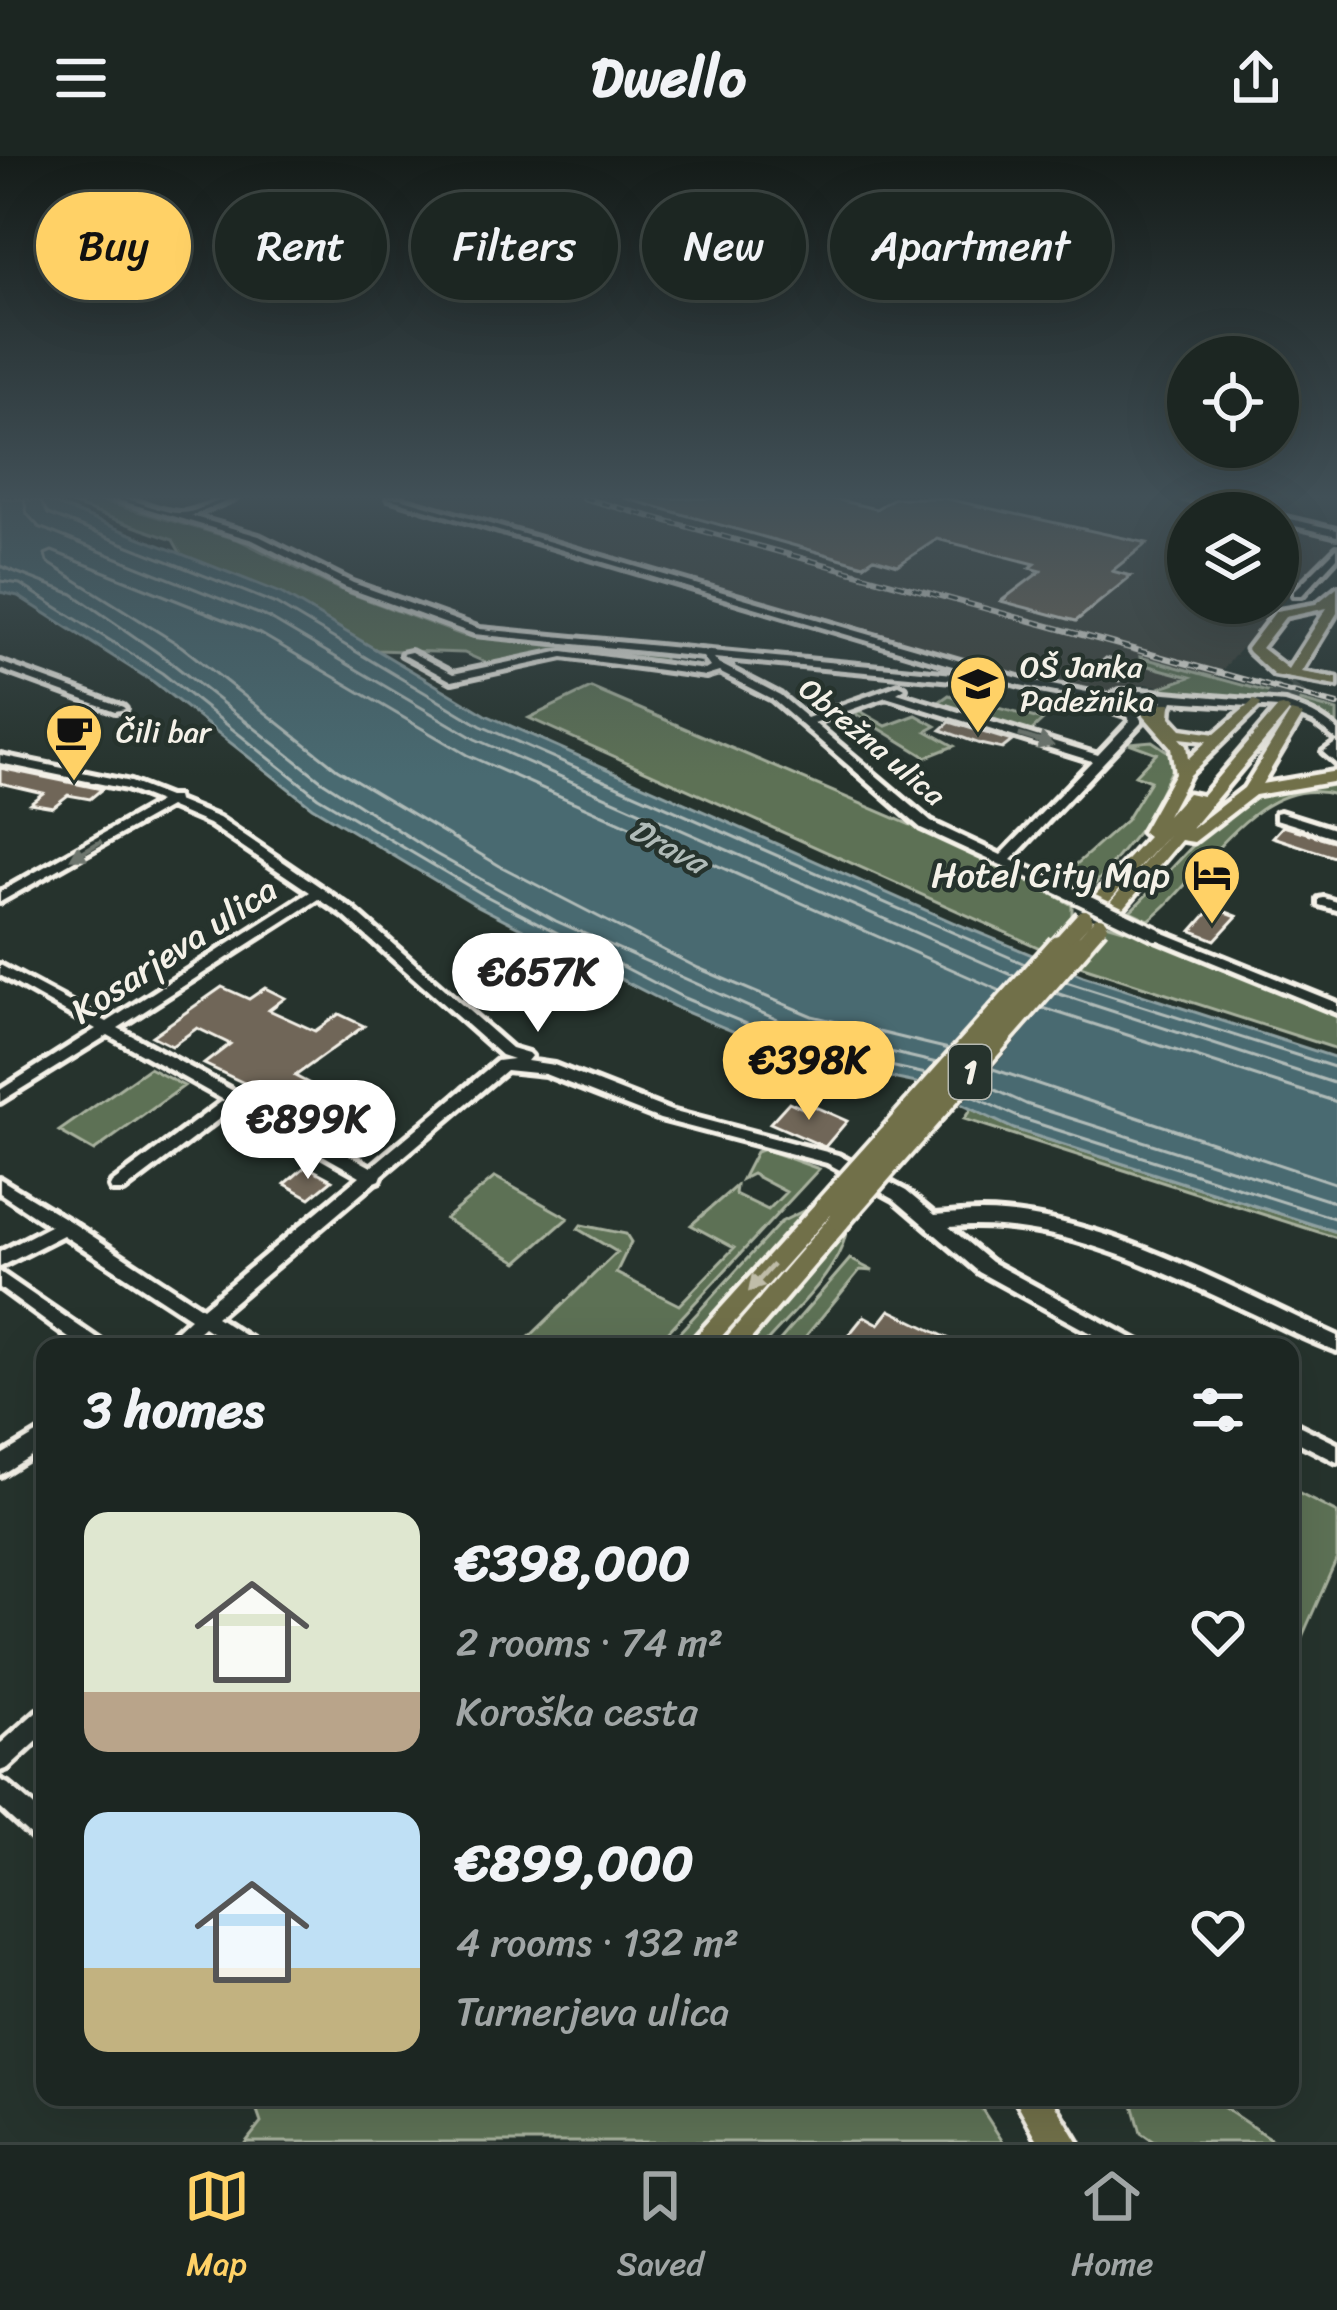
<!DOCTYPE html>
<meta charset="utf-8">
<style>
body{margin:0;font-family:Sriracha,sans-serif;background:#29322f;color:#f1f3f6;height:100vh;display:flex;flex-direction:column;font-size:45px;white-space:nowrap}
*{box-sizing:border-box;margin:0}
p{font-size:39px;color:#a0a5a5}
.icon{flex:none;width:66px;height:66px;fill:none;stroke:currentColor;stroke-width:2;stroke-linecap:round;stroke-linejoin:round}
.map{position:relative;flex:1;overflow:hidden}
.drawer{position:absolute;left:36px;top:1182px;width:1263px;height:768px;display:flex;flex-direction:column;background:#1c2622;border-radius:24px;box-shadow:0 12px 48px #0002,0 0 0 3px #3a4340}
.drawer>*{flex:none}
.hud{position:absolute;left:36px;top:36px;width:1266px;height:108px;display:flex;gap:24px}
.controls{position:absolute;left:1167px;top:180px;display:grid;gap:24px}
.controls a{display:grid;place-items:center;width:132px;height:132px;border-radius:50%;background:#1c2622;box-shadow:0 12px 48px #0002,0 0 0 3px #3a4340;font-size:60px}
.price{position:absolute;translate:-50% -102px;padding:0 27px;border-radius:42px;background:#fff;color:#222;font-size:39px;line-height:78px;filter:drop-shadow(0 3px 6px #0008)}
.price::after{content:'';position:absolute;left:50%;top:72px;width:36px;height:27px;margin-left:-18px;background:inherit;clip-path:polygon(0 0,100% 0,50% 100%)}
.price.selected{background:#ffd166;color:#111}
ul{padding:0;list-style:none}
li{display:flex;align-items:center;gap:36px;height:300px;padding:0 48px}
li span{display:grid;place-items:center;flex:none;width:336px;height:240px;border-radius:24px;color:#555}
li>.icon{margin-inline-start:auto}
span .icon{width:144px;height:144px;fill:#fffc;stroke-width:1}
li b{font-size:51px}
h2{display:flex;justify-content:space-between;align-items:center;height:144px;padding:0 48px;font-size:51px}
.pill{padding:0 42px;border-radius:54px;background:#1c2622;box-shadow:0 12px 48px #0002,0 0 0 3px #3a4340;font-size:42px;line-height:108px}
.pill.selected{background:#ffd166;color:#111}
header{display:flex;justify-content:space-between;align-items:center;height:156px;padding:0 48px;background:#1c2622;font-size:54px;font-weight:800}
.tabs{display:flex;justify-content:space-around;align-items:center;height:168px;border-top:3px solid #3a4340;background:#1c2622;font-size:33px;color:#a0a5a5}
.tabs a{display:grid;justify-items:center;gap:6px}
.tabs .selected{color:#ffd166}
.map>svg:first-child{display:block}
.built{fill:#3c423a}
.green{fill:#5d7154;stroke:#a8b19e;stroke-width:3}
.water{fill:#4a6a71;stroke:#8ea0a1;stroke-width:3}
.pier{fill:#26332d}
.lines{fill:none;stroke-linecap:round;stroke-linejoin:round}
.shore{stroke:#b0bbb8;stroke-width:3}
.building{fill:#706659;stroke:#f4f1e8;stroke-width:3}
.major-tunnel-far1{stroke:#455049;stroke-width:14;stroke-dasharray:14 6;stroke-linecap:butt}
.major-tunnel{stroke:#455049;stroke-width:16;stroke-dasharray:16 8;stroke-linecap:butt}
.minor-casing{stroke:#f4f1e8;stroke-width:10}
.major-casing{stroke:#f4f1e8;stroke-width:9}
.minor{fill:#26332d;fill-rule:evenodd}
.major{fill:#716f4a;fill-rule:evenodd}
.rail-casing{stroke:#f4f1e8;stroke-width:6}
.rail{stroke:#26332d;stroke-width:3;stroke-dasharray:9;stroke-linecap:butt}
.minor-bridge-casing{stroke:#f4f1e8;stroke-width:20;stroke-linecap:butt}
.major-bridge-far1-casing{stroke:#f4f1e8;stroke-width:24;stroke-linecap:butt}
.major-bridge-casing{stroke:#f4f1e8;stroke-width:28;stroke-linecap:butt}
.minor-bridge{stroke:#26332d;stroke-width:12}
.major-bridge-far1{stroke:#716f4a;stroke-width:16}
.major-bridge{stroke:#716f4a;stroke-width:20}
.oneway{fill:#6e766e}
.oneway2{fill:#c0bda9}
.labels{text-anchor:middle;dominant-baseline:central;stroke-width:9;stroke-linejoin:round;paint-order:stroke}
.far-poi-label{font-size:30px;fill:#f4f1e8;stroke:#26332d;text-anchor:start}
.far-street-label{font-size:30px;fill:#f4f1e8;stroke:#26332d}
.far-water-label{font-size:33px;font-style:italic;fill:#b0bbb8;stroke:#26332d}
.shield{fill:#26332d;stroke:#b6b8b0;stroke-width:3}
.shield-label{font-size:33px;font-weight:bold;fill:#f4f1e8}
.poi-label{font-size:36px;fill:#f4f1e8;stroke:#26332d;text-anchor:end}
.street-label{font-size:36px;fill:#f4f1e8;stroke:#26332d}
</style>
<header><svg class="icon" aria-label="menu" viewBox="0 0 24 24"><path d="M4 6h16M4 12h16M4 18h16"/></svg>Dwello<svg class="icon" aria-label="share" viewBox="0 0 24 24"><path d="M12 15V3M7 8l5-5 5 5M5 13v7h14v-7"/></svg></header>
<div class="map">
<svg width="1337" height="1986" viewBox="0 0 1337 1986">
<rect width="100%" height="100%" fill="#26332d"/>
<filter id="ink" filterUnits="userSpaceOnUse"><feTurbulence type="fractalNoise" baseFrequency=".00833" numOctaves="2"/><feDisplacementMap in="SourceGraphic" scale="24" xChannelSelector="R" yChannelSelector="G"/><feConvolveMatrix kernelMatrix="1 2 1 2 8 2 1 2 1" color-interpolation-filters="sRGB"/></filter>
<g filter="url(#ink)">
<path class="built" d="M404,342H1172L1239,357H1188V447H1278V366L1337,380V397L1282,444L1203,537L1145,528L1113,537L1046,529Z"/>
<path class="green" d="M55,342H91L239,384L339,433L462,479L664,498V505L557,496L489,508L464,497L377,494L181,398L173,384Z
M1140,501L1337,555V569C1283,531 1229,544 1169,535L1162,531L1190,521L1141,508Z
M591,532L997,706L1072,749V758L1157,783L1220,813L1337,856V893L1080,810L529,562Z
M949,539L1043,564L1029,577L936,548Z
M860,555L886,570L916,559L936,570L927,575L954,590L926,601L854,557Z
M1152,585L1173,599L1175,606L1146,666L1089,736L1060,723L1126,664L1150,625L1135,619L1156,597L1129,587Z
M1337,628L1336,639C1256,614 1203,723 1149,764L1130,755C1170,720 1212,656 1263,638C1287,629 1313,635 1337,628Z
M149,912L184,930L94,995L59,975Z
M971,953L1015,973L1337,1076V1082L964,963Z
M764,993L819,1013L654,1191H519L617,1096L578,1073L581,1069L626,1078L631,1086L616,1117L679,1149L734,1092L691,1069L736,1030L735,1038L768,1054L786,1036L752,1018L742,1023L756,996Z
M495,1021L568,1062L518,1106L445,1063Z
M817,1048L686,1191H666L781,1066Z
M847,1068C845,1112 792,1156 762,1191H743Z
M850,1103L873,1115L860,1114L797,1191H774Z
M1290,1333L1337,1357V1402L1290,1508Z
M252,1941H974L1003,1986H246L261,1967Z
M1131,1941H1208L1275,1986H1154L1141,1977Z"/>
<path class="water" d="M0,342L47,345L281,437L486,559L955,767L1083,820L1337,902V1076L1014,973L916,927L797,902L679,853L478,750L312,651L155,527L18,440L0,436Z"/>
<path class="pier" d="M1037,794L1079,812L957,953L912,932Z"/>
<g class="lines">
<path class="shore" d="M24,342L27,358L39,371L269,462L475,583L1014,820
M39,342L48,358L276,448L481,570L1025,808
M0,410L73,438L164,501L322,625L434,697L556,765L805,876L937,907
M0,425L20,428L162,517L318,641L484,739L684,842L800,890L926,918
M1066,826L1337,912
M1056,837L1337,928
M1043,852L1337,946
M949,893L812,860L698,812L500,710L337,613L181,490L47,406L45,398L52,395L261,478L467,599L1001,835
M990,912L1337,1028
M978,926L1026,948L1337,1047
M967,938L1020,962L1337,1063"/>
</g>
<path class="building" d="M624,342H830L876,353L894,342H943L1147,387L1112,415L1131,420L1076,465L1001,445L1041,415L1030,412L1035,408L937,383L898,409L874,402L864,409Z
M1106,502L1136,510L1120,525L1087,519Z
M950,566L1012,585L1002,593L980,588L941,574Z
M0,612L102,633L90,643L68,639L53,651L30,647L43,637L0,627Z
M1283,670L1337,686V702L1273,681Z
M1213,751L1237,760L1215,784L1192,775Z
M222,831L249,843L265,832L285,842L269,854L315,875L339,858L364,870L295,920L327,937L303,955L204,908L230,888L197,872L172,890L152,880Z
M789,946L809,955L813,950L847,965L825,991L770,967Z
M306,1010L332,1024L310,1042L285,1028Z
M890,1154L966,1191H839L864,1160L879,1168Z"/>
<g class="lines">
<path class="major-tunnel-far1" d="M1274,543L1294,515
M1291,543L1309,518"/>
<path class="major-tunnel" d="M1268,551L1276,540
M1283,554L1293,540"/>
<defs>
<path id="minor" d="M112,342C136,341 156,356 179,357C198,358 216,342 235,342L191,360L259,380L353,427L480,473L964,519L976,517L388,342H400L1022,523L1151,549L1161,547L1163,544L1120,541L1114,538L1120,535H1142L1285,547C1305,553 1321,560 1337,574V584L1315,567L1279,552L1173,545L1170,552L1151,555L1020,529L990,521L964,525L714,502L718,507L780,539L807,562L899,529L905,532L897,537L1098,599L1130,565L1128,560L1110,554V550L1137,556L1142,566L1140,568L1011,704L1052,723V729L1047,730L921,672L772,543L719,516L706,520L563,501L452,525L402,498L411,496L453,518L563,495L705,514L710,511L703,501L474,478L345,431L253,384ZM886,541L1092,605L1001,699L931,666L814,567Z
M1183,342H1198L1258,357H1241Z
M1278,360L1337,374V380L1278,366Z
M1337,392V401L1302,439H1294V435Z
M0,506L123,551L125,553L115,555L0,513Z
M1337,586V608L1323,596Z
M0,599L130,626L168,641H176L177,645L219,662L354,754L511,892L528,897L531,900L527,905L554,909L671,955L838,999L906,1035L935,1059C951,1058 966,1056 981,1056C1101,1057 1230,1132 1337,1180V1195C1308,1185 1280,1170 1252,1157C1156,1112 1057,1062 949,1071L991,1106L1139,1186L1141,1191H1116L979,1116L894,1043L827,1007L660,963L545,918L506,914L382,1019L380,1024L375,1026L216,1161L255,1186L257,1191H234L204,1171L181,1191H159L190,1162L63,1079L0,1111V1096L50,1070L0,1037V1023L71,1066L202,1152L360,1020L236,950L124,1035H112L110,1031L112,1027L224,944L108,879L0,946V934L96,873L0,819V809L107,866L310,736L209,668L169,651L0,746V736L159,646L126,633L0,607ZM319,743L344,760L501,899L513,903L497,905L371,1011L245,942L244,937L235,936L118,872Z
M1280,656L1337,674V682L1276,663V657Z
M1324,742L1337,746V754L1319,749V743Z
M1156,774L1337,847V857L1151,781V775Z
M0,1116L102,1186L104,1191H81L0,1132Z
M1290,1265L1337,1288V1306L1290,1282Z
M45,1273V1291L0,1319V1300Z
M45,1552V1578L8,1612L0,1615V1588L37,1555Z
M0,1624L8,1628L45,1660V1688L36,1685L0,1652Z"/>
<path id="major" d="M1337,431V457L1301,516L1337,522V530L1274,519L1249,496L1247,493L1276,455L1316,448ZM1327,452L1288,513L1261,492L1285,461Z
M1254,544L1261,548L1259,551L1189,619L1167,660L1188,637L1202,640L1278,551L1283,550L1290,554L1288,557L1190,674L1244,632L1291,556L1303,559L1262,628L1337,615V625L1255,639L1194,686L1181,684L1123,753H1111V745L1169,678L1108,746H1096V738L1148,681L1142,676L1175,617L1171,591L1138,553V547H1148L1157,557L1161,547H1171L1170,561L1181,573L1215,578ZM1179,582L1207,585L1188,603L1186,590Z
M824,1044L832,1047L835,1052L832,1057L712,1191H686L816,1047Z
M840,1056L848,1058L851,1064L848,1070L744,1191H718L832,1058Z
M1014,1941H1051L1078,1986H1039Z"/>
</defs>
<use href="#minor" class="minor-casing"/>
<use href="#major" class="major-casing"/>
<use href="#minor" class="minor"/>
<use href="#major" class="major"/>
<defs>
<path id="rail" d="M583,342L1337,549"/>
</defs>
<use href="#rail" class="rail-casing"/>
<use href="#rail" class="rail"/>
<defs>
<path id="minor-bridge" d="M1047,726L1156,778"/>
<path id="major-bridge-far1" d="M1057,792L1084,762
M1079,792L1099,769"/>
<path id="major-bridge" d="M824,1052L1059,789
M840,1064L1081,789"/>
</defs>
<use href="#minor-bridge" class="minor-bridge-casing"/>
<use href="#major-bridge-far1" class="major-bridge-far1-casing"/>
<use href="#major-bridge" class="major-bridge-casing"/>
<use href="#minor-bridge" class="minor-bridge"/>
<use href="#major-bridge-far1" class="major-bridge-far1"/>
<use href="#major-bridge" class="major-bridge"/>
</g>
<defs><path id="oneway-solid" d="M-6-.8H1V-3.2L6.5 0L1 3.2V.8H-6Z" transform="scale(3)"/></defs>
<g class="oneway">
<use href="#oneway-solid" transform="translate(1036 584) rotate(17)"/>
<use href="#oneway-solid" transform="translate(86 694) rotate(150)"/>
</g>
<use class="oneway2" href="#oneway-solid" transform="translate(761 1122) rotate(132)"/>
</g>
<linearGradient id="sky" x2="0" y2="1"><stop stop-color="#151c19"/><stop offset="0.55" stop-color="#415057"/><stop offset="1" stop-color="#415057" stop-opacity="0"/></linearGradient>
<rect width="1337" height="620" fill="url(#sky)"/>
<defs>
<symbol id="school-pin" viewBox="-11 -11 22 30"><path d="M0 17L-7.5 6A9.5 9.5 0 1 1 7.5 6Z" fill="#ffd166" stroke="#26332d"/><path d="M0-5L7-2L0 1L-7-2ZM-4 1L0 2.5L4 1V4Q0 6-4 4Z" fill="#111"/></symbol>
<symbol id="cafe-pin" viewBox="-11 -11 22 30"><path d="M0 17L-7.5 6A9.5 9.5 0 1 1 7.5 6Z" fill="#ffd166" stroke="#26332d"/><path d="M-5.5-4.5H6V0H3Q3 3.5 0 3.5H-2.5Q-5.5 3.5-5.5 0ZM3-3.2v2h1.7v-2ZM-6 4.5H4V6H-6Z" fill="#111"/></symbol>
<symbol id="hotel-pin" viewBox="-11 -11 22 30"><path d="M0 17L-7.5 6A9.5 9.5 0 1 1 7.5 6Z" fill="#ffd166" stroke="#26332d"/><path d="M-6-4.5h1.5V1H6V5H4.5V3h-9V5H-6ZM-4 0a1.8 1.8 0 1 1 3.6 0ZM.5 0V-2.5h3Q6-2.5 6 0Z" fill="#111"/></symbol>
</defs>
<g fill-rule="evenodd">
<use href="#school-pin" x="945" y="495" width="66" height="90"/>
<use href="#cafe-pin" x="41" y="543" width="66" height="90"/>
<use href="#hotel-pin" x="1179" y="686" width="66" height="90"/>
</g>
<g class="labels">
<g class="far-poi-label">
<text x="1020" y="511">OŠ Janka<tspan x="1020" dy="34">Padežnika</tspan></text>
<text x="116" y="576">Čili bar</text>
</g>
<g class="far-street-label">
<text transform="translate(872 586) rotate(40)">Obrežna ulica</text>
</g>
<g class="far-water-label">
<text transform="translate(668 690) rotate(28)">Drava</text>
</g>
<rect class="shield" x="949" y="889" width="42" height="54" rx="9"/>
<g class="shield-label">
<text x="970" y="916">1</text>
</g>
<g class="poi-label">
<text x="1170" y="719">Hotel City Map</text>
</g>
<g class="street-label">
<text transform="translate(174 794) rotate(-33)">Kosarjeva ulica</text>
</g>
</g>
</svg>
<div class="controls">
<a><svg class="icon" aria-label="locate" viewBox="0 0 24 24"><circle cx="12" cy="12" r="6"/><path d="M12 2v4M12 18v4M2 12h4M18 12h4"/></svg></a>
<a><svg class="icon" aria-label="layers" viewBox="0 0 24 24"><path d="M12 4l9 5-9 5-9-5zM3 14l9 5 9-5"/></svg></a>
</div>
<b class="price" style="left:538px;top:879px">€657K</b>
<b class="price selected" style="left:809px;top:967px">€398K</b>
<b class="price" style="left:308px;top:1026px">€899K</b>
<div class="hud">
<a class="pill selected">Buy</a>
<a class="pill">Rent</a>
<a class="pill">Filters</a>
<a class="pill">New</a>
<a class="pill">Apartment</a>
</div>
<section class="drawer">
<h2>3 homes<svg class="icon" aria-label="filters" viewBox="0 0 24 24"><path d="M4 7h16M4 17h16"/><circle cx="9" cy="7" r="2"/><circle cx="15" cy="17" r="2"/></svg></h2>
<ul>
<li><span style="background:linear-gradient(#dfe7d0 75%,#b9a48a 0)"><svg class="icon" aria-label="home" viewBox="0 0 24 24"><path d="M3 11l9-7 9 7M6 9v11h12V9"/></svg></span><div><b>€398,000</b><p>2 rooms · 74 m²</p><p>Koroška cesta</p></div><svg class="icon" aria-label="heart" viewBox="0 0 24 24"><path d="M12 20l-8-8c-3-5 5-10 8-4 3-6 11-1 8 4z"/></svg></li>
<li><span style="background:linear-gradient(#bfe0f5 65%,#c2b280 0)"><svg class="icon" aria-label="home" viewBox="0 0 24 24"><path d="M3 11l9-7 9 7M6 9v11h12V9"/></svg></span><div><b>€899,000</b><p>4 rooms · 132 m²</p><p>Turnerjeva ulica</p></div><svg class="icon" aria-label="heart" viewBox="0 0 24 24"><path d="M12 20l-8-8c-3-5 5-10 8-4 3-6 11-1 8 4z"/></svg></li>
</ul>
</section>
</div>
<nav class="tabs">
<a class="selected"><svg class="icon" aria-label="map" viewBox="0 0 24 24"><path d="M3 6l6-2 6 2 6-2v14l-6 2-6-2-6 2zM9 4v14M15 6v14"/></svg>Map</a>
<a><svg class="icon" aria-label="saved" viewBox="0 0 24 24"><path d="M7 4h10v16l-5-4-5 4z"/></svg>Saved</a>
<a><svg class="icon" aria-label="home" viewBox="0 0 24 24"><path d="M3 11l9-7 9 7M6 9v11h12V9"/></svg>Home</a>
</nav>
